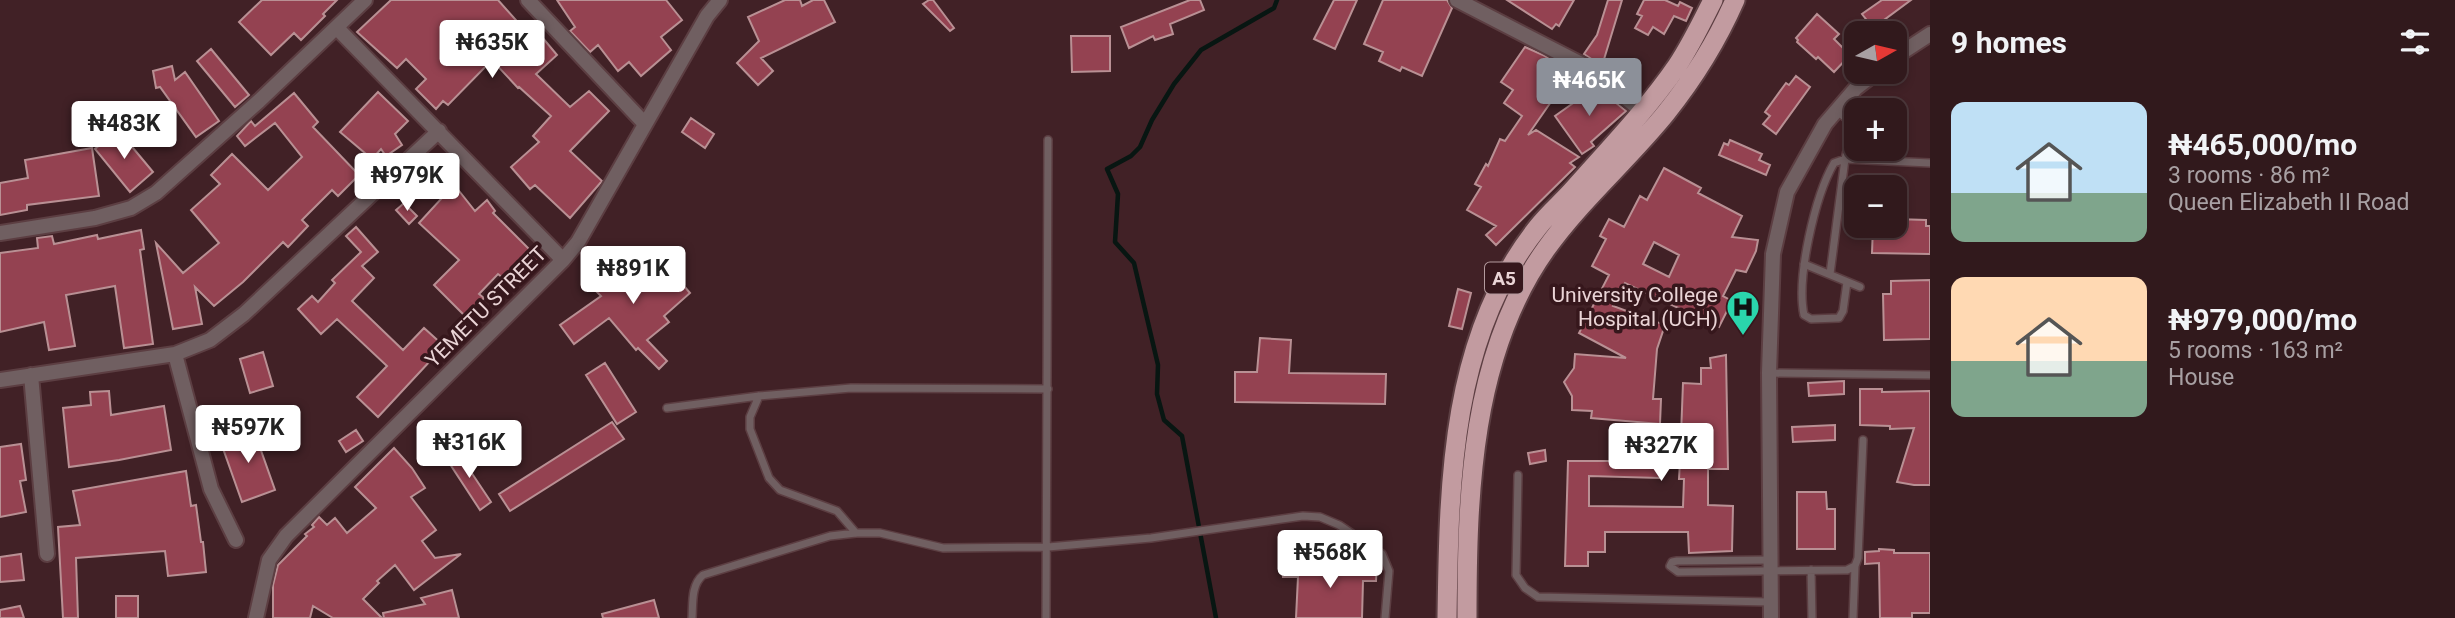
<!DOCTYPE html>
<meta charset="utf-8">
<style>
body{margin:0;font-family:Roboto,sans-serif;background:#392225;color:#f1f3f6;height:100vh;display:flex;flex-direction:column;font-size:26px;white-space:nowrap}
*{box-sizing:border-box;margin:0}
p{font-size:23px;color:#a8a0a3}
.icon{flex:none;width:38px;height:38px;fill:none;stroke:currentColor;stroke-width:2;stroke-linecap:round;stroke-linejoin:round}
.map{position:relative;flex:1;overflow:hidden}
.sheet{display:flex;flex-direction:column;background:#31191c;width:525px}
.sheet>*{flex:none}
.needle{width:46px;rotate:82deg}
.tools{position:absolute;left:1844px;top:21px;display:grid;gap:14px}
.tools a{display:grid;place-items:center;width:63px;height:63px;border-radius:14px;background:#31191c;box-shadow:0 4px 10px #0003,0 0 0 2px #4c383b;font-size:35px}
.price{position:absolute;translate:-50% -60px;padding:0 16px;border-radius:7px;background:#fff;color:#222;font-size:23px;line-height:46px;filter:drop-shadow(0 2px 4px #0008)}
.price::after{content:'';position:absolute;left:50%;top:42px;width:21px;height:16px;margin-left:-10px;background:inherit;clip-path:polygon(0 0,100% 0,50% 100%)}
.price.on{background:#8c9099;color:#fff}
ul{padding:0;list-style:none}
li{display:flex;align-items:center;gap:21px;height:175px;padding:0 21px}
li span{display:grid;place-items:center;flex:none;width:196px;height:140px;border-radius:14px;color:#555}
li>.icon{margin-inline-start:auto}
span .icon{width:84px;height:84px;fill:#fffc;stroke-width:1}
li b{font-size:30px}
h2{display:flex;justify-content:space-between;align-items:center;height:84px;padding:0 21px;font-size:30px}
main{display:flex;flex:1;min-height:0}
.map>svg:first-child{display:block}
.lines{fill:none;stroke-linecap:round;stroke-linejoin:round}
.stream{stroke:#081612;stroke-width:4.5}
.building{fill:#944251;stroke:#b99094;stroke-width:2;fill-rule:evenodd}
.service-casing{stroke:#5c3e42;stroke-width:10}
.minor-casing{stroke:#5c3e42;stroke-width:18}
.trunk-casing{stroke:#5c3e42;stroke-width:23}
.service{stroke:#705f61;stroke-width:7}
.minor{stroke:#705f61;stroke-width:14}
.trunk{stroke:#c29ba0;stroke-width:19}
.labels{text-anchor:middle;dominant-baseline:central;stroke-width:7;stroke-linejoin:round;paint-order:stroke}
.shield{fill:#36171c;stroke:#b49b9e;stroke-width:2}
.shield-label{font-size:19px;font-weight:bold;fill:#ead4d6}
.poi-label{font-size:21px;fill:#ead4d6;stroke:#36171c;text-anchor:end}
.street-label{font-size:21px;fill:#ead4d6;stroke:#36171c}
</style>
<main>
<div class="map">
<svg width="1930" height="618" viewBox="0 0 1930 618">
<rect width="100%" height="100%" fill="#412126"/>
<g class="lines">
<path class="stream" d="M1216,618L1182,436L1164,420L1157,394L1158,365L1134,263L1115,242L1118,194L1107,169L1131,156L1140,147L1152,120L1174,84L1201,50L1274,8L1277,0"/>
</g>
<path class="building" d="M262,0H337L323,14L325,16L301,40L294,33L271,55L239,22Z
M391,0H498L531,37L537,31L557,55L536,74L570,107L589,91L609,111L570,151L602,181L570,218L535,185L530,189L511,167L539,142L533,136L551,116L519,87L518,88L492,60L448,105L443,101L436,109L416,89L426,79L406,59L397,68L357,32Z
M557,0H666L682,20L661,37L671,50L641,76L629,62L618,71L598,45L590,52L570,31L575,27Z
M785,0H800L802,6L813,0H824L835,22L761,58L773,71L758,85L737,63L759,41L748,17Z
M929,0H933L954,28L950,31L923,4Z
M1190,0H1200L1204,10L1170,24L1173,34L1155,40L1153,36L1129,48L1121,27Z
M1334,0H1357L1335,49L1314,39Z
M1383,0H1447L1452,8L1422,76L1402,67L1400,71L1379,61L1383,52L1364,44Z
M1507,0H1574L1559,26L1556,24L1552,29Z
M1608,0H1622L1602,66L1584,54L1597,35Z
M1644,0H1665L1678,6L1680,2L1692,8L1686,21L1674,16L1664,34L1653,27L1648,35L1635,28L1642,16L1637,14Z
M1882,0H1911L1873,28L1862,14Z
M1817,14L1839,34L1834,39L1850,55L1834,72L1818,57L1816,59L1797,42L1798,40L1796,38Z
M1071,36H1110V71L1072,72Z
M1525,47L1543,55L1571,73L1528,135L1536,130L1579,157L1570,163L1575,167L1496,245L1486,235L1496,226L1467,210L1481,187L1475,184L1486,164L1488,166L1500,139L1505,141L1522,116L1504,103L1513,90L1501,82Z
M211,49L249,95L235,107L197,61Z
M172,66L175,80L185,72L219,121L196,137L160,87L156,88L153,71Z
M1796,76L1810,87L1776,134L1763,124L1770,116L1765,112L1786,83L1789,85Z
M1593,89L1600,91V90L1626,111L1591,142L1594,146L1582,154L1555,116Z
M378,92L408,121L395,134L402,145L386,156L381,149L372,159L340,132Z
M294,93L318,122L313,127L359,175L338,196L332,190L302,220L308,226L288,247L283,242L243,282L214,306L195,287L202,324L173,329L156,243L183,273L219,243L191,210L220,184L211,175L232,154L268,190L302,157L275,123L245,146L237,136L251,121L255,126Z
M691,118L714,134L705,148L682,132Z
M118,130L153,172L130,192L95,149Z
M1730,140L1762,154L1759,160L1770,165L1766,175L1719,155L1724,143L1728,145Z
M92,148L99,196L27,205V210L0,215V183L28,178L25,160Z
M1664,168L1701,188L1698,193L1742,216L1732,237L1758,240L1756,251L1746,272L1736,270L1723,296L1732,301L1719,327L1625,283L1613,306L1665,325L1657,349L1653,399H1661L1660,424L1591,418L1592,411L1572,410V396L1564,382L1574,368L1575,354L1626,358L1579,333L1609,275L1592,266L1606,239L1600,236L1609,219L1624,227L1640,196L1647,200ZM1654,242L1679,255L1669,277L1643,264Z
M415,170L425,186L410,196L401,180Z
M452,182L475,211L487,200L495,211L493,213L540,260L520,280L513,273L507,281L498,274L479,294L484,298L465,316L434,285L459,260L419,223L442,198L438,193Z
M404,203L417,216L409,224L396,210Z
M1895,219L1926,220V226H1930V254L1872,253L1873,226H1895Z
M356,227L378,252L362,266L374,278L352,301L403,350L424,328L444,346L378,417L357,397L387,366L337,319L321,334L298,309L312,296L318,302L335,283L332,280L361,252L346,236Z
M141,230L144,249L140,250L153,344L124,348L115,286L66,295L75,346L49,350L44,322L0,332V253L38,248L37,238L52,236L54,244L97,235L98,239Z
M655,252L690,293L664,316L669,322L647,340L667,361L659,369L638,348L636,350L609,318L574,344L560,325L601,296L592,287L605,276L614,286Z
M1930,280V339L1884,340L1883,294H1891V281Z
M1458,289L1471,293L1462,329L1449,326Z
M1260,338L1291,340L1289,373L1386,374L1385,404L1235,402V372H1257Z
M263,352L273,386L250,393L240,359Z
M1726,355L1728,469H1708V505L1733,506L1732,551L1689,553L1688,532H1605V552H1588V566H1565L1568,461H1660V478L1589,476V506L1683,507L1684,479H1679L1680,461H1702V436L1681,435L1683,383L1701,384V368H1711L1710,358Z
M605,363L636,412L617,424L586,375Z
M1844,381V394L1809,396L1808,383Z
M1860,389H1882V392L1930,391V485H1914L1897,482L1914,428L1890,429V426L1860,425Z
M109,391L111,415L164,406L171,450L119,460L69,467L63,408L91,405L90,392Z
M612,422L624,439L510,511L499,494Z
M1835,425V440L1793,442L1792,427Z
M253,428L275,490L242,502L220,440Z
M356,430L363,441L346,452L339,441Z
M21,444L26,480L20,481L26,512L0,517V447Z
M394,448L412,468L425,488L411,497L436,530L422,541L435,558L461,554L414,590L395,565L377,581L379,583L363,599L382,618H333L313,606L310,618H273V585L278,565L307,536L305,534L314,527L312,525L319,517L327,525L335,518L347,533L376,508L355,487Z
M1545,450L1546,461L1530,464L1528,453Z
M457,451L491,502L480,510L446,458Z
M186,471L191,506L196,505L201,542H203L206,572L168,576L165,551L76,558L78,618H63L58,527L80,525L73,491Z
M1797,492H1826L1827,509H1835V549H1797Z
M1879,549L1894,550V553H1930V613H1912V618H1880L1879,563L1865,564V552L1879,551Z
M21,554L24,580L0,582V557Z
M1284,558L1308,559V573L1351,575V561L1377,563L1376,581H1363L1362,618H1296L1298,577H1283Z
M452,590L459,618H384L383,613L425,604L421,598Z
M116,596H138V618H116Z
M654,600L659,618H603L602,614Z
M20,606L24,618H0V610Z"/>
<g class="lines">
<defs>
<path id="service" d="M1804,264L1860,287
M1830,274L1845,159L1852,131L1848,120L1836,110
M1847,282L1843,311L1839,318L1811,319L1804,315C1796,278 1815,196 1834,163L1845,159L1930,163
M1769,373L1930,375
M759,396L750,417V429L769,478L780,490L837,511L856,533
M667,408L759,396L851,388L1048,389
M1518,475L1516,575L1525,588L1538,597L1770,602
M1770,560L1677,561L1672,562L1670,566L1678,572L1847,570L1855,566L1858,558L1863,440
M1811,570L1812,618
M692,618C693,603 691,585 703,575L830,536L856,533H880L943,548L1048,547L1151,538L1303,516L1320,517L1339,525L1382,554L1389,571L1385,618
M1046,618L1048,140
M1853,618L1855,566"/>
<path id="minor" d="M528,0L645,124
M1457,0L1589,68L1642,111
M337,28L563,260
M1895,57L1930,34
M0,233L95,218L131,208L156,193L259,101L365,0
M175,354L211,489L236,540
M31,375L47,554
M0,380L175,354L210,340L244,314L439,131
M256,618L269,560L286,536L563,260L578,242L707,16L720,0
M1771,618L1769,373L1773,254L1787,192L1825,124L1856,88L1877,72"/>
<path id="trunk" d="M1447,618C1449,484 1450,337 1538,227C1548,214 1560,204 1571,192C1607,151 1646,111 1677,66C1691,45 1702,22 1713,0
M1467,618C1467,494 1471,354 1546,249C1581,200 1628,160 1666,113C1694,78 1717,41 1735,0"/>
</defs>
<use href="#service" class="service-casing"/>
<use href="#minor" class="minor-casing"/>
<use href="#trunk" class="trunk-casing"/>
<use href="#service" class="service"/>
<use href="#minor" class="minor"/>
<use href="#trunk" class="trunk"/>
</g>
<defs>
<symbol id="hospital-pin" viewBox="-11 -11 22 30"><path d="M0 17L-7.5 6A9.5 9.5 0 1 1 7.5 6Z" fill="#2ad5ac" stroke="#36171c"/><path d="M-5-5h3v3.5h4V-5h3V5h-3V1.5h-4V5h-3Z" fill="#111"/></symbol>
</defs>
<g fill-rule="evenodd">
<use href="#hospital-pin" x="1724" y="288" width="38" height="52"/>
</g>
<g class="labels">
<rect class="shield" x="1485" y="262.5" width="38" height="31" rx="5"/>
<g class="shield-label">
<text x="1504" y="278">A5</text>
</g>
<g class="poi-label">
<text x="1718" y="295">University College<tspan x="1718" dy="24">Hospital (UCH)</tspan></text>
</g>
<g class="street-label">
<text transform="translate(486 307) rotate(-45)">YEMETU STREET</text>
</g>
</g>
</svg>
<div class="tools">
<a><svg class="needle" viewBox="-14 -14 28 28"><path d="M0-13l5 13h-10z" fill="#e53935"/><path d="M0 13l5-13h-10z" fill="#a8a0a3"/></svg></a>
<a>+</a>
<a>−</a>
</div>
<b class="price" style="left:492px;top:80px">₦635K</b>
<b class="price on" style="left:1589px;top:118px">₦465K</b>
<b class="price" style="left:124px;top:161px">₦483K</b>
<b class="price" style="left:407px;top:213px">₦979K</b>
<b class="price" style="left:633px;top:306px">₦891K</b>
<b class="price" style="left:248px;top:465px">₦597K</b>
<b class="price" style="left:469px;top:480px">₦316K</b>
<b class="price" style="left:1661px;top:483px">₦327K</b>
<b class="price" style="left:1330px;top:590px">₦568K</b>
</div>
<section class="sheet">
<h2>9 homes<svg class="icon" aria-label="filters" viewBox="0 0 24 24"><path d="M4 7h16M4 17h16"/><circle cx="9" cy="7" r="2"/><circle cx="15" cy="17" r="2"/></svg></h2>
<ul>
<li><span style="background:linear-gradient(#bfe0f5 65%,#7fa58c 0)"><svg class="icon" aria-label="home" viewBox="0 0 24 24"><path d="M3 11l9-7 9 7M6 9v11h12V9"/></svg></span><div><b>₦465,000/mo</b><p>3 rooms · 86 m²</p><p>Queen Elizabeth II Road</p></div></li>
<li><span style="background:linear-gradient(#ffd9b3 60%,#7fa58c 0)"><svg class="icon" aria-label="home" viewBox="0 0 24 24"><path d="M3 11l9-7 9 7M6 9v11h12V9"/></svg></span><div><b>₦979,000/mo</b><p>5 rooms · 163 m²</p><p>House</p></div></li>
</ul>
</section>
</main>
